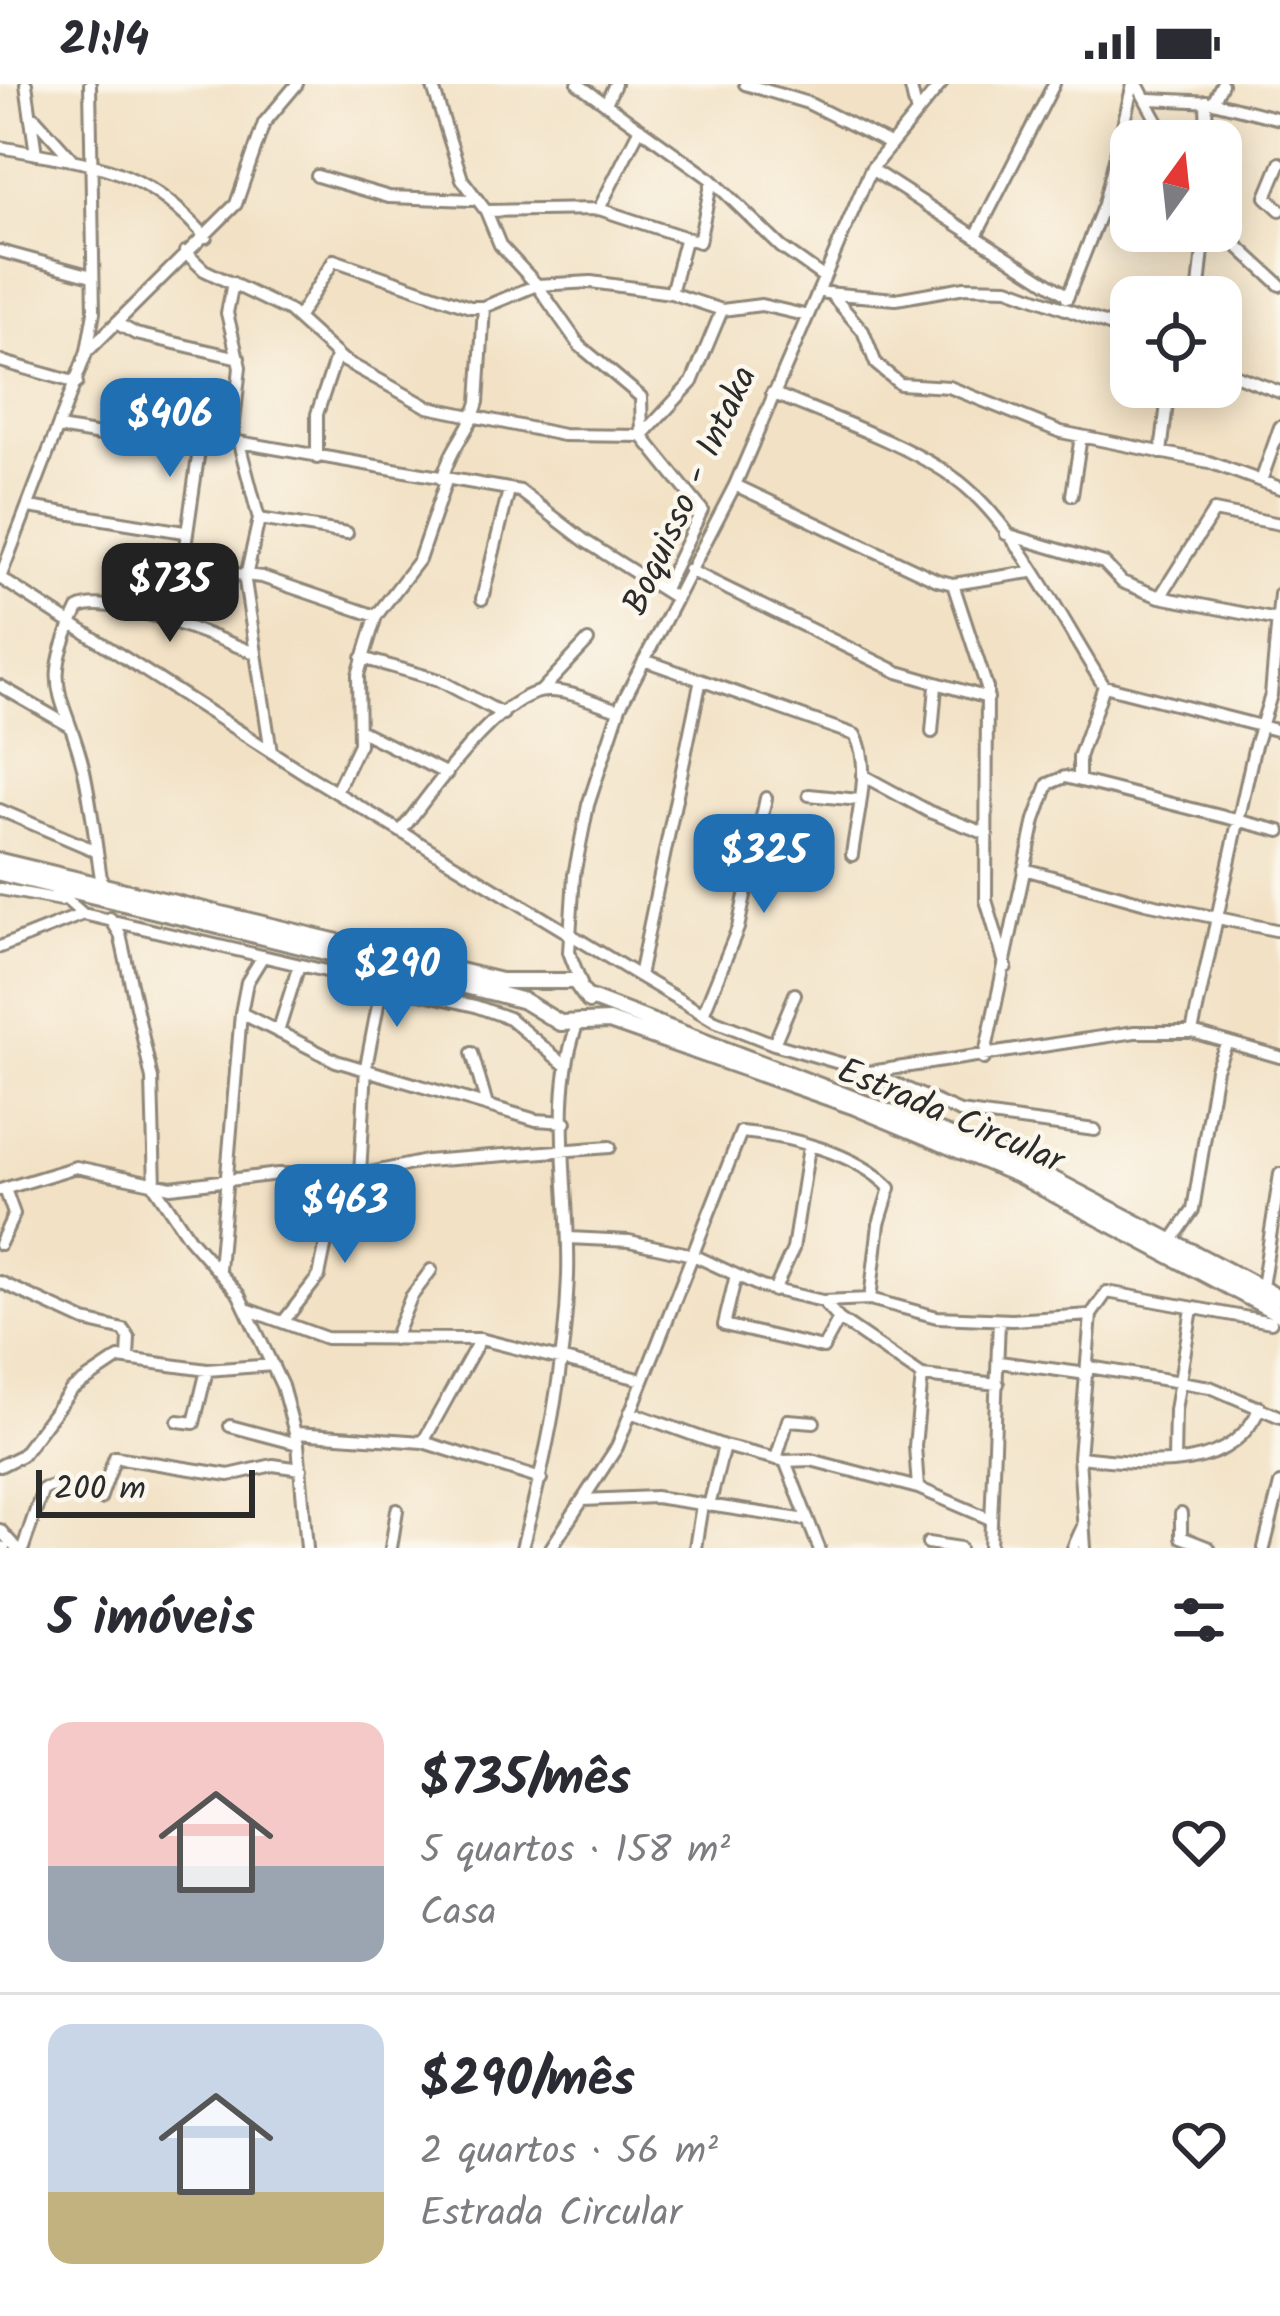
<!DOCTYPE html>
<html lang="pt">
<meta charset="utf-8">
<style>
body{margin:0;font-family:Kalam,sans-serif;background:#f7f7f7;color:#2b2b33;height:100vh;display:flex;flex-direction:column;font-size:45px;white-space:nowrap}
*{box-sizing:border-box;margin:0}
p{font-size:39px;color:#7c7c81}
.icon{flex:none;width:66px;height:66px;fill:none;stroke:currentColor;stroke-width:2;stroke-linecap:round;stroke-linejoin:round}
.map{position:relative;height:1464px;overflow:hidden}
.sheet{display:flex;flex-direction:column;background:#fff;flex:1}
.sheet>*{flex:none}
.needle{width:78px;rotate:15deg}
.buttons{position:absolute;left:1110px;top:36px;display:grid;gap:24px}
.buttons a{display:grid;place-items:center;width:132px;height:132px;border-radius:24px;background:#fff;box-shadow:0 6px 30px #0003;font-size:60px}
.scale{position:absolute;left:36px;bottom:30px;width:219px;box-sizing:border-box;padding-left:12px;border:6px solid #2b2b2b;border-top:0;font-size:33px;line-height:42px;white-space:nowrap;color:#2b2b2b;-webkit-text-stroke:9px #fbf7ec;paint-order:stroke}
.price{position:absolute;translate:-50% -102px;padding:0 27px;border-radius:24px;background:#1f6fb2;color:#fff;font-size:39px;line-height:78px;filter:drop-shadow(0 3px 6px #0008)}
.price::after{content:'';position:absolute;left:50%;top:72px;width:36px;height:27px;margin-left:-18px;background:inherit;clip-path:polygon(0 0,100% 0,50% 100%)}
.price.active{background:#222;color:#fff}
ul{padding:0;list-style:none}
li{display:flex;align-items:center;gap:36px;height:300px;padding:0 48px}
li+li{border-top:3px solid #e1e1e2}
li span{display:grid;place-items:center;flex:none;width:336px;height:240px;border-radius:24px;color:#555}
li>.icon{margin-inline-start:auto}
span .icon{width:144px;height:144px;fill:#fffc;stroke-width:1}
li b{font-size:51px}
h2{display:flex;justify-content:space-between;align-items:center;height:144px;padding:0 48px;font-size:51px}
.status{display:flex;justify-content:space-between;align-items:center;height:84px;padding:0 60px;background:#fff;direction:ltr}
.status svg{height:33px;fill:currentColor}
.map>svg:first-child{display:block}
.lines{fill:none;stroke-linecap:round;stroke-linejoin:round}
.minor-casing{stroke:#8e8678;stroke-width:16}
.major-casing{stroke:#8e8678;stroke-width:20}
.minor{stroke:#fff;stroke-width:10}
.major{stroke:#fff;stroke-width:14}
.labels{text-anchor:middle;dominant-baseline:central;stroke-width:9;stroke-linejoin:round;paint-order:stroke}
.street-label{font-size:36px;fill:#2b2b2b;stroke:#fbf7ec}
</style>
<div class="status"><b>21:14</b><svg viewBox="0 0 49 12"><path d="M0 12V9h3v3zM5 12V6h3v6zM10 12V3h3v9zM15 12V0h3v12zM26 1h20v11H26zM47 4h2v5h-2z"/></svg></div>
<div class="map">
<svg width="1280" height="1464" viewBox="0 0 1280 1464">
<rect width="100%" height="100%" fill="#fbf7ec"/>
<filter id="ink" filterUnits="userSpaceOnUse"><feTurbulence type="fractalNoise" baseFrequency=".00833" numOctaves="2"/><feDisplacementMap in="SourceGraphic" scale="24" xChannelSelector="R" yChannelSelector="G"/><feConvolveMatrix kernelMatrix="1 2 1 2 8 2 1 2 1" color-interpolation-filters="sRGB"/></filter>
<filter id="wash" filterUnits="userSpaceOnUse"><feTurbulence type="fractalNoise" baseFrequency=".004" numOctaves="4" result="noise"/><feDisplacementMap in="SourceGraphic" scale="48" xChannelSelector="R" yChannelSelector="G"/><feGaussianBlur stdDeviation="2.7" result="paint"/><feColorMatrix in="noise" values="0 0 0 0 0 0 0 0 0 0 0 0 0 0 0 0 0 1.4 0 .05"/><feComposite in="paint" operator="in"/></filter>
<g filter="url(#wash)">
<rect width="100%" height="100%" fill="#f2e1c4"/>
</g>
<g filter="url(#ink)">
<g class="lines">
<defs>
<path id="minor" d="M26,0L36,70
M432,0L462,95L486,127L500,161L537,201L580,262L641,313L642,352L702,426L664,505
M578,0L712,96L781,163L822,192
M745,0L808,19L890,60
M910,0L916,26
M1137,0L1168,57
M1149,15L1213,18L1280,35
M607,17L615,0
M1206,17L1207,57
M1213,18L1222,0
M35,34L71,74
M0,63C92,81 139,78 206,153
M1280,79L1266,113L1280,126
M871,85L1068,212
M317,92L389,113L472,116
M599,125L640,44
M486,127L599,125L699,158L712,96
M1221,147L1280,201
M977,150L1054,0
M0,167L92,192
M185,168L204,186L289,227L343,276L428,323L563,351L642,352L692,298L722,226
M671,209L685,156
M826,209L896,215L965,203L1008,204L1131,249
M830,209L863,247L876,280L900,300L949,303L1061,348L1209,378L1280,404
M1198,213L1205,147
M1067,214L1104,120L1133,0
M298,233L334,176L470,223H484L537,201L591,198L671,209L722,226L761,221L804,231
M116,239L136,250L239,274
M90,265L236,120L264,39L297,0
M0,277L77,299
M1221,286L1280,308
M772,309C826,331 923,366 966,403C1020,449 1065,542 1104,602L1280,647
M59,344L124,355L193,350L520,407L585,457L674,513
M201,352L182,484L262,493L376,532L419,476L446,397
M232,357L240,283L227,229L233,199
M239,359L259,435L245,497L271,668
M1161,369L1169,303
M317,374V330L337,270
M442,396C451,361 471,346 478,318L484,223
M1261,397L1280,343
M735,401L937,496L953,500L1031,488
M1072,411L1081,352
M29,423L184,448
M259,435L347,449
M1006,450L1104,479L1122,498L1160,513L1277,536
M689,486L898,588L988,614
M0,494L309,692L639,892L715,937L774,960L870,988L1135,948H1192L1280,973
M0,494L87,267L94,228L90,0
M953,500L987,604L986,816L1006,883
M1160,513L1214,427L1280,440
M482,515L509,406
M362,574L439,596L503,630
M644,576L855,651C873,682 856,736 852,771
M0,602L68,641
M542,606L588,557
M361,647L447,690
M932,648L936,602
M862,691L930,728L987,750
M1079,696V673L1104,602
M336,708L359,660L358,591L376,532
M809,711L859,716
M0,726L96,767
M401,747C430,711 499,608 547,607C570,606 597,620 619,626
M1024,785L1146,819L1280,847
M102,801C96,763 92,725 84,687C66,610 38,607 78,525C108,507 221,556 255,569
M52,803L83,830L475,922L509,934L566,982
M0,805L61,816
M110,834L120,850L152,995L155,1103L189,1154L239,1211L282,1302L298,1360L307,1464
M0,863L83,830
M639,892L700,600
M581,899L569,868L574,791L588,721L620,623L735,401L871,85L941,0
M241,929L336,977L536,1036L566,1038
M703,930L738,844L766,714
M278,948L299,881
M1192,948L1254,665L1271,611L1280,510
M774,960L795,910
M472,969L486,1018
M984,975L1035,736L1048,700L1065,693L1280,747
M873,990L960,1028L1095,1046
M360,1091L366,983L382,900
M0,1106L76,1083L171,1103L278,1090L360,1091L426,1077L610,1063
M569,1154L629,1157L693,1171L762,1203L823,1217L870,1215L937,1233L1012,1236L1091,1231
M1173,1155L1193,1126L1216,985L1227,958
M0,1160L14,1130L5,1105
M219,1185L241,929L247,898L263,872
M736,1191L724,1241L823,1264L839,1235
M0,1198L85,1237L124,1246L129,1254L128,1273
M1262,1203L1280,1090
M774,1207L793,1165L809,1063
M823,1217L839,1235L922,1292L998,1300
M249,1226L326,1254L480,1255L643,1296
M283,1238L319,1192L340,1091
M394,1255L411,1213L431,1186
M999,1278L1087,1290
M1089,1283L1210,1303L1280,1333
M630,1328L724,1362L785,1377L811,1376L918,1404L988,1434
M178,1337L194,1339L207,1286
M230,1342L298,1360
M296,1349L423,1358L541,1395
M423,1358L480,1255
M1079,1373C1142,1379 1231,1394 1260,1323
M776,1375L788,1336L814,1338
M785,1377L819,1464
M1174,1377L1175,1326L1192,1225
M0,1382L22,1371L71,1306L119,1274L207,1286L273,1281
M918,1404L915,1362L922,1292
M583,1416L655,1413L807,1436
M709,1422L724,1362
M1181,1430V1453L1209,1464
M0,1446L16,1464
M928,1459L960,1464
M0,1463L4,1464
M23,1464L43,1405L57,1401L100,1415L115,1373L229,1391L273,1381L301,1385
M391,1464L397,1426
M522,1464C546,1375 565,1285 568,1192C571,1110 548,1013 579,936
M551,1464L617,1363L741,1048C788,1052 857,1069 890,1104L879,1140L870,1215
M695,1464L702,1421
M990,1464L999,1236
M1073,1464L1083,1442
M1085,1464L1079,1373L1091,1231L1107,1208L1271,1238
M1264,1464L1280,1400"/>
<path id="major" d="M0,777L501,897H575L589,917
M0,789L498,910L524,917L560,939L609,937L855,1023L1018,1091L1280,1230
M588,913L1024,1080L1280,1214"/>
</defs>
<use href="#minor" class="minor-casing"/>
<use href="#major" class="major-casing"/>
<use href="#minor" class="minor"/>
<use href="#major" class="major"/>
</g>
</g>
<g class="labels">
<g class="street-label">
<text transform="translate(691 407) rotate(-65)">Boquisso - Intaka</text>
<text transform="translate(950 1033) rotate(23)">Estrada Circular</text>
</g>
</g>
</svg>
<div class="buttons">
<a><svg class="needle" viewBox="-14 -14 28 28"><path d="M0-13l5 13h-10z" fill="#e53935"/><path d="M0 13l5-13h-10z" fill="#7c7c81"/></svg></a>
<a><svg class="icon" aria-label="locate" viewBox="0 0 24 24"><circle cx="12" cy="12" r="6"/><path d="M12 2v4M12 18v4M2 12h4M18 12h4"/></svg></a>
</div>
<div class="scale">200 m</div>
<b class="price" style="left:170px;top:396px">$406</b>
<b class="price active" style="left:170px;top:561px">$735</b>
<b class="price" style="left:764px;top:832px">$325</b>
<b class="price" style="left:397px;top:946px">$290</b>
<b class="price" style="left:345px;top:1182px">$463</b>
</div>
<section class="sheet">
<h2>5 imóveis<svg class="icon" aria-label="filters" viewBox="0 0 24 24"><path d="M4 7h16M4 17h16"/><circle cx="9" cy="7" r="2"/><circle cx="15" cy="17" r="2"/></svg></h2>
<ul>
<li><span style="background:linear-gradient(#f6c9c9 60%,#9aa5b1 0)"><svg class="icon" aria-label="home" viewBox="0 0 24 24"><path d="M3 11l9-7 9 7M6 9v11h12V9"/></svg></span><div><b>$735/mês</b><p>5 quartos · 158 m²</p><p>Casa</p></div><svg class="icon" aria-label="heart" viewBox="0 0 24 24"><path d="M12 20l-8-8c-3-5 5-10 8-4 3-6 11-1 8 4z"/></svg></li>
<li><span style="background:linear-gradient(#c9d6e8 70%,#c2b280 0)"><svg class="icon" aria-label="home" viewBox="0 0 24 24"><path d="M3 11l9-7 9 7M6 9v11h12V9"/></svg></span><div><b>$290/mês</b><p>2 quartos · 56 m²</p><p>Estrada Circular</p></div><svg class="icon" aria-label="heart" viewBox="0 0 24 24"><path d="M12 20l-8-8c-3-5 5-10 8-4 3-6 11-1 8 4z"/></svg></li>
</ul>
</section>
